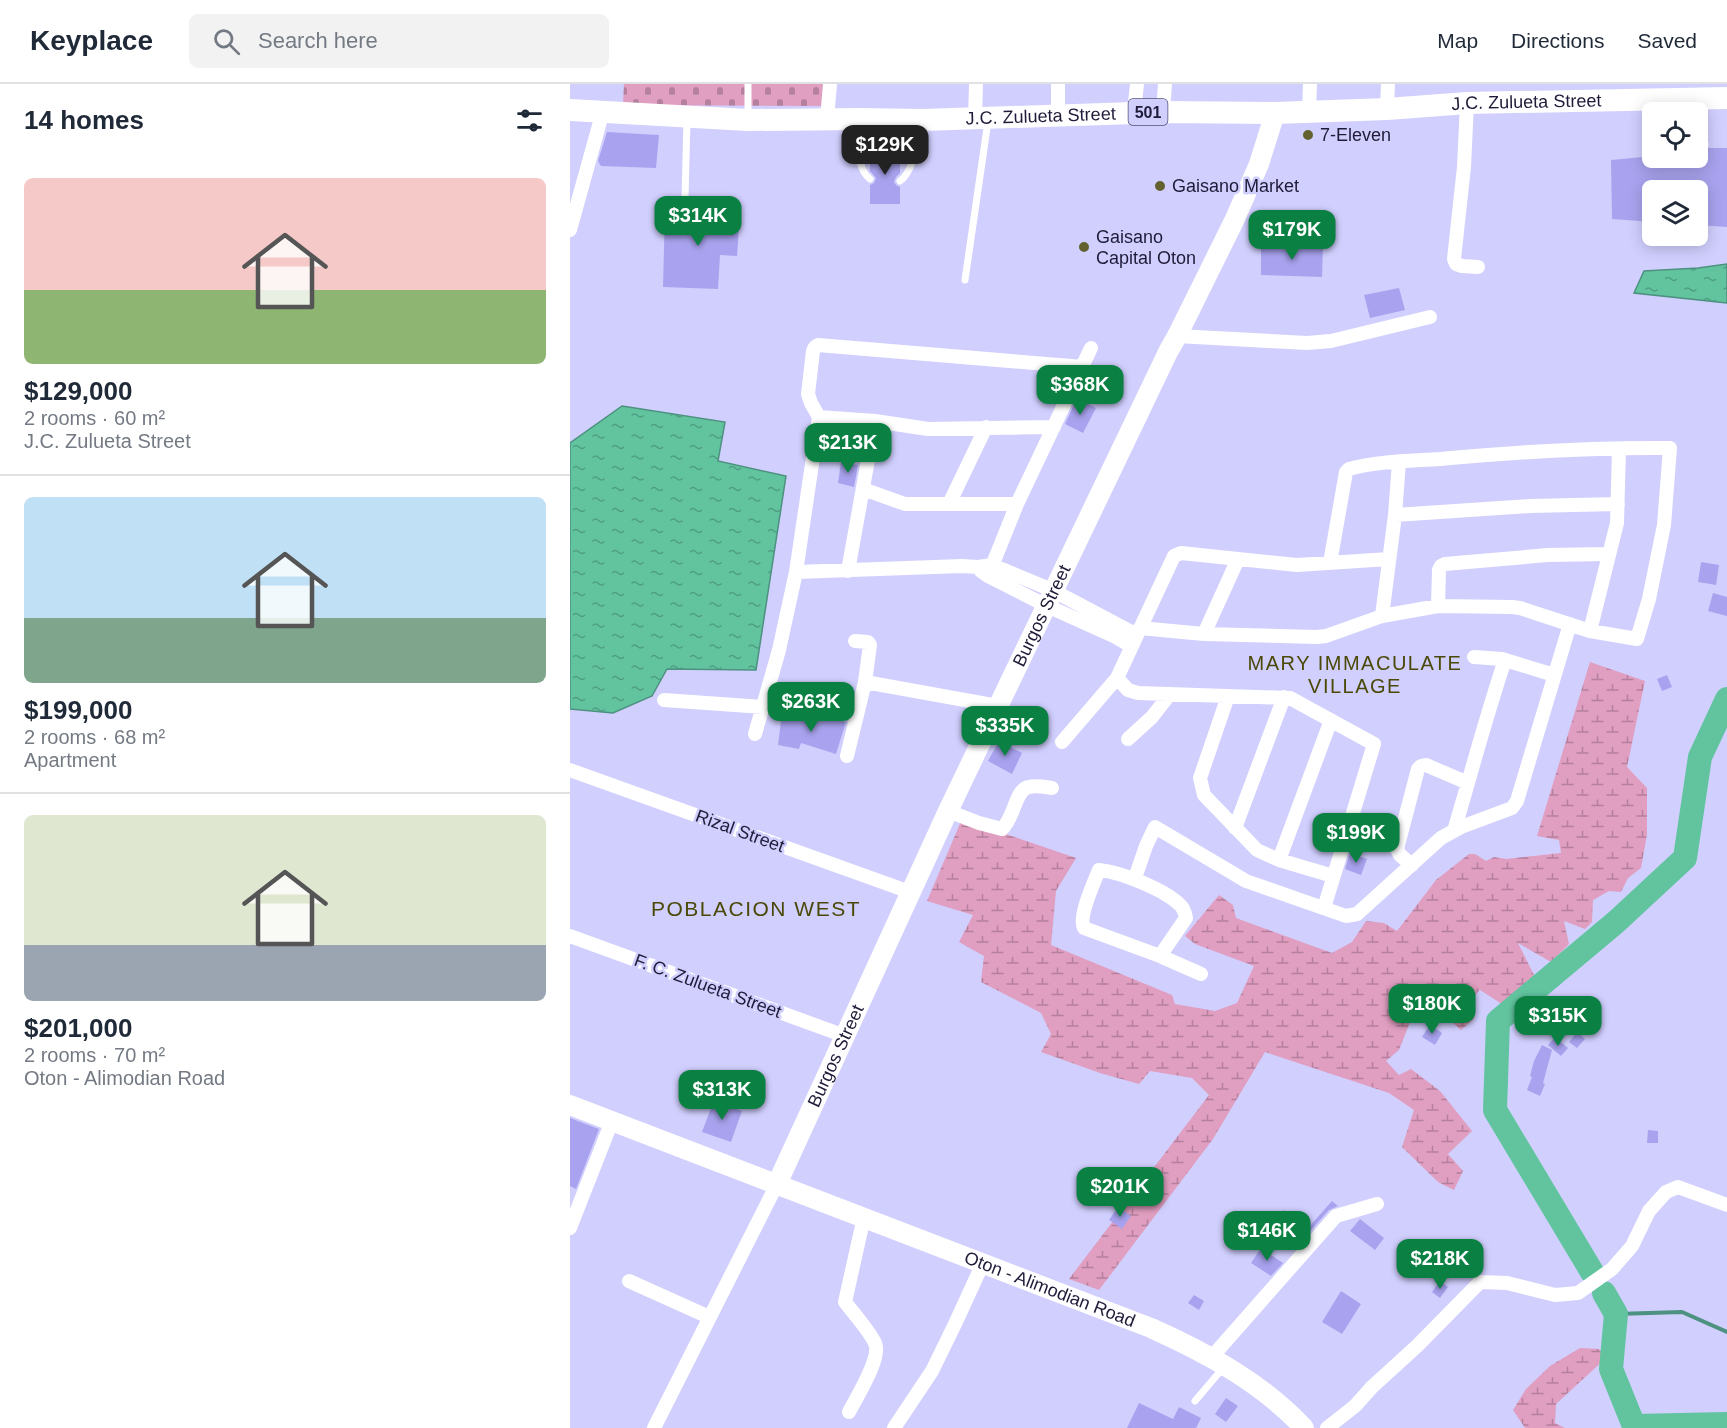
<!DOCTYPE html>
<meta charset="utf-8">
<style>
body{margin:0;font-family:Helvetica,sans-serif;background:#f2f2f3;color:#1f2937;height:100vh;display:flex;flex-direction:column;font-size:22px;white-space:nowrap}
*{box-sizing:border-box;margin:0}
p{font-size:20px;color:#747a83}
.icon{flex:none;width:33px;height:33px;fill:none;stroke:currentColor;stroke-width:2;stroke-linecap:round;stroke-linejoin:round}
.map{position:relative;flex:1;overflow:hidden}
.details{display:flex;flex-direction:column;background:#fff;width:570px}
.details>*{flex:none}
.controls{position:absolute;left:1072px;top:18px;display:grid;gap:12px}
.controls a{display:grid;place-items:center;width:66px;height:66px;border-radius:9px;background:#fff;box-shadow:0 3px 15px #0003;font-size:30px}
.price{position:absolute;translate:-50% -51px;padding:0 14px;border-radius:12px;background:#0b8043;color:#fff;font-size:20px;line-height:39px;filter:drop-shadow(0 2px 3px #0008)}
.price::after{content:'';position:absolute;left:50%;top:36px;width:18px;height:14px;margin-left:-9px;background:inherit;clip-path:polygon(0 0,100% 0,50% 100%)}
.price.on{background:#222;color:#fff}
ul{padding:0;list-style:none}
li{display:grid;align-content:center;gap:12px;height:318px;padding:0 24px}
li+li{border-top:2px solid #e0e1e3}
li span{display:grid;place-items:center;height:186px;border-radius:9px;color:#555}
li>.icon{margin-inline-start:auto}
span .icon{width:108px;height:108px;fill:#fffc;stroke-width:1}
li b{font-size:26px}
h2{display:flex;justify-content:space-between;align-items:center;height:72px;padding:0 24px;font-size:26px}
header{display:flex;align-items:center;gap:36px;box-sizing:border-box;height:84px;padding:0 30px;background:#fff;border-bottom:2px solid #e0e1e3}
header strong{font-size:28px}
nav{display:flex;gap:33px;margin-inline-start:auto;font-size:21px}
.search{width:420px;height:54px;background:#f2f2f3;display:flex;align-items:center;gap:15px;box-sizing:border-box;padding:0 21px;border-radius:9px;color:#747a83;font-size:22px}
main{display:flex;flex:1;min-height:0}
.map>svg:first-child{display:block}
.wetland{fill:url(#wetland-marsh)}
.cemetery{fill:url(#cemetery-stones)}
.water{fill:url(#water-ripples);stroke:#4d9180;stroke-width:1.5}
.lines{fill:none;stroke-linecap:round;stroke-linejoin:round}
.stream{stroke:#4d9180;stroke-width:4}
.river{stroke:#61c49f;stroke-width:24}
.building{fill:#a9a3ef}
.lane{stroke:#fff;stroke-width:7}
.street{stroke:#fff;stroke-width:14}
.secondary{stroke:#fff;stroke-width:20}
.primary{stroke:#fff;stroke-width:22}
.poi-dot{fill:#63612e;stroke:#d1cffe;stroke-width:2}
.labels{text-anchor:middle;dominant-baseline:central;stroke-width:5;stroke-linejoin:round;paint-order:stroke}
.shield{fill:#d1cffe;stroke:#545174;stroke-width:1.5}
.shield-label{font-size:16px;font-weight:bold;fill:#1f1b39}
.street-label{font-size:18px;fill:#1f1b39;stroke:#d1cffe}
.poi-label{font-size:18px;fill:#1f1b39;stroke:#d1cffe;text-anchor:start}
.neighbourhood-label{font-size:20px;letter-spacing:1.5px;fill:#4b4908;stroke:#d1cffe}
.quarter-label{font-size:21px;letter-spacing:1.5px;fill:#4b4908;stroke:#d1cffe}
</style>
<header>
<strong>Keyplace</strong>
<div class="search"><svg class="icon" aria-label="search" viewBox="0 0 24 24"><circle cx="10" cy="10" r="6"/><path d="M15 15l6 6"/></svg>Search here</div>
<nav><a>Map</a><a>Directions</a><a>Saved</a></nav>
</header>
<main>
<section class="details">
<h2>14 homes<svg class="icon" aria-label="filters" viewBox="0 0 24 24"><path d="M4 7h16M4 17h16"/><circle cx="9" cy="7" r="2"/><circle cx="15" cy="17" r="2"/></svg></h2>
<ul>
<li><span style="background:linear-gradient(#f6c9c9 60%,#8fb573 0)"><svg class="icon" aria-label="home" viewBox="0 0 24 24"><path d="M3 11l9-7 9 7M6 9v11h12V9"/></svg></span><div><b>$129,000</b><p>2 rooms · 60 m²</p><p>J.C. Zulueta Street</p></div></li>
<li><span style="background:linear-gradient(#bfe0f5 65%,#7fa58c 0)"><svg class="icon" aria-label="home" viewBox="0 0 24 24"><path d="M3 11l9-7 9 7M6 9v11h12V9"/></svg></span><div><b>$199,000</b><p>2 rooms · 68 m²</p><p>Apartment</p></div></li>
<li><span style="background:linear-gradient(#dfe7d0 70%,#9aa5b1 0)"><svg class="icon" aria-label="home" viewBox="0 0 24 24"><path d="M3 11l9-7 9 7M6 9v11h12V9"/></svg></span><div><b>$201,000</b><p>2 rooms · 70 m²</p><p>Oton - Alimodian Road</p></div></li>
</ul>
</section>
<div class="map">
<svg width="1157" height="1344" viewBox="0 0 1157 1344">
<defs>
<pattern id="wetland-marsh" width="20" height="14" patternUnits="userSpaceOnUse" patternTransform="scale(1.5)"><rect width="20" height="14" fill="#e09ec0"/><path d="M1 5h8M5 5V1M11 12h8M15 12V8" fill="none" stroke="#b5809d"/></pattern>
<pattern id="cemetery-stones" width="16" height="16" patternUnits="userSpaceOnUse" patternTransform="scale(1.5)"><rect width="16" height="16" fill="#e09ec0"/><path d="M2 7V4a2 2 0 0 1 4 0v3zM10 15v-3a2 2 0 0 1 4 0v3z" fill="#b5809d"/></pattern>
<pattern id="water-ripples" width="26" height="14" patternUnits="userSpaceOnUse" patternTransform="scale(1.5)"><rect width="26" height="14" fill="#61c49f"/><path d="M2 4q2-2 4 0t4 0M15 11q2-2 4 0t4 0" fill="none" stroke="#4f9e83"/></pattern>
</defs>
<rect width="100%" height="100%" fill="#d1cffe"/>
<path class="wetland" d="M1020,578L1075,597L1057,683L1077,704V750L1071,784L1058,794L1051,808L1039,807L1023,816L1022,838L1015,845L994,837L999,860L981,878L948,859L973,909L946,929L910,906L898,918L904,935L891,946L871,928L842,933L829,966L816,977L829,991L841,985L870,1007L902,1047L878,1070L893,1087L884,1106L868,1098L832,1063L844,1026L819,1009L695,968L643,1055L529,1206L499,1195L639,1011L622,994L580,987L569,1000L530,989L471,968L481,950L471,929L411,898L414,872L389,858L403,831L357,817L392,735L506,774L486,807L481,861L602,911L605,920L645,927L667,919L684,882L625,860L615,852L649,811L663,821L666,834L762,869L782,858L796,837L814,839L827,847L866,796L899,770H905L916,777L924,773L936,775L991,769L989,756L967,752Z
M1010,1264L1029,1265L1036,1274L986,1320L985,1339L995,1344H955L943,1326L956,1305L980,1282Z"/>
<path class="cemetery" d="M54,0H254V22L53,21Z"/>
<path class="water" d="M1157,180V219L1064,209L1074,187L1128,184Z
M52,322L155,338L148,377L216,392L186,586L97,585L82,612L43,629L0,625V359Z"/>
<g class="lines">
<path class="stream" d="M1046,1230L1112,1228L1157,1248"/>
<path class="river" d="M1022,1188L925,1026L928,937L1046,838L1115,774L1130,673L1157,615
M1034,1209L1046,1230L1041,1285L1064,1342L1157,1340"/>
</g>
<path class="building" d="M37,48L89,51L86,84L31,82L28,77Z
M1138,64H1157V143L1128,141V106H1083V138L1042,135L1041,76L1083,72V74H1128V65Z
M300,65H330V89L326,93L324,98L326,101L330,103V120H300V101L304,99L306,94L300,87Z
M95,126L170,129L167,172L150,171L148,205L93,203Z
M691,161L753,163L752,193L691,191Z
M829,204L835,226L800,234L794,211Z
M507,314L526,324L513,349L495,340Z
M271,378L288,381L284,403L268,399Z
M1131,478L1149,481L1146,501L1128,498Z
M1143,509L1157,513V532L1138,527Z
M1097,591L1102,603L1092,607L1087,595Z
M212,629L253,637L255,632L276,638L266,670L231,659L229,665L208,661Z
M429,657L452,669L442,690L418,677Z
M780,769L797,775L791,791L775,785Z
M860,941L872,949L865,961L852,953Z
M1007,948L1015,955L1007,964L999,958Z
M985,953L998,964L991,972L978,961Z
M972,961L982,966L973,999L975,1000L970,1012L957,1006L962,993L960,992L964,977Z
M144,1016L172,1027L161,1058L132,1048Z
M0,1034L29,1045L6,1105L0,1102Z
M1078,1046L1088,1047V1059H1077Z
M762,1117L768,1122L759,1126L734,1154L710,1132L714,1126L738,1144Z
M548,1123L561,1132L552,1145L539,1136Z
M790,1135L814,1154L805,1166L780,1147Z
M691,1164L713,1179L701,1192L681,1179Z
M883,1164L896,1176L886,1187L873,1175Z
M870,1197L878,1203L870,1214L862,1208Z
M771,1207L791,1220L772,1250L752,1238Z
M624,1211L634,1217L629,1226L618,1219Z
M656,1314L668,1322L656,1338L645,1330Z
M569,1319L603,1335L609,1323L631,1334L626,1344H557Z"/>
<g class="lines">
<path class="lane" d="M178,34V0
M117,36L115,114L116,119L120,122L164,123
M291,39C290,57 284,82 300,95
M1128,52L1135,60
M330,97C344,87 348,55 353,39
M395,196L418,37
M625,1317L653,1284"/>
<path class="street" d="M897,19L894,83L884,175L886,180L892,182L908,183
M817,25L818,0
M739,27L740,0
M564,28L567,0
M593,28L595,0
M488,32V0
M257,35L260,0
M405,35L406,0
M0,146L33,27
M607,252L737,259L761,257L860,233
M484,343L358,345L305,337L249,333L241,319L238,310L243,267L245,263L248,261L513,283
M293,405L335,420H447
M379,420L416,343
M825,431L960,422L1048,420
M278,487L305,337
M411,487L418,492L475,521L544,552L561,562
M226,488L392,482L408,483L422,481L482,506L567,551
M418,492L447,420L521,264
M868,522L869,486L871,482L875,480L978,471L1038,470
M812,532L825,431L829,378
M570,544L634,550L747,553L756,552L812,532L868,522L942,523L950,524L1020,547L1067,555L1079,515L1094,441L1100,364C1023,363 946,368 870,375C840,377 808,377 779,385L776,388L760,479
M1020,547L1047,439L1049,365
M634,550L668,475
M904,573L932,575L984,591
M547,594L558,606L568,609L720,614L804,660L754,824
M295,598L428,622
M658,612L630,694L634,711L687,766L709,776L763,792
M94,616L193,623
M185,650L209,566L226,488L249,333
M558,655L582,633L600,610
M492,658L547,594L604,472L611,469L727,481L819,475
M277,672L295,598L300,561L298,558L285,557
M0,686L340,808
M378,727L409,739L432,745C445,733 445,705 459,703C466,701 475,703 482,704
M665,744L714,613
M884,747C901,690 916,632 935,576
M709,776L761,636
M842,781L830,771L827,765L848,685L851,682L856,681L898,699
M565,794L576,762L585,743L676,797L776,832L787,830L871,754L891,743L942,724L947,717L1000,540
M0,852L275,952
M590,872L616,834C615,829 614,825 611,822C596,806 551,788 529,786C524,798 508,833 514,844L590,872L631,890
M0,1144L42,1037
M59,1197L139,1233
M641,1274L766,1132L807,1120
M279,1328C286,1314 312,1274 305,1259C298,1245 285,1231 275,1218L294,1133
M84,1344L207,1100
M324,1344L362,1287L385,1240L413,1179
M757,1344L785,1322L802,1303L847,1262L910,1198L937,1199L985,1211L1008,1209L1042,1185L1062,1162L1079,1127L1096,1108L1108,1103L1157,1121"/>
<g class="secondary">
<path id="s1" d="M0,1021L581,1244C637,1269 692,1299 734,1344"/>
<path id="s2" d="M207,1100L378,727L598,268L607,252L664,137L689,80L705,29"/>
</g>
<path class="primary" id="s3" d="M0,26L178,36L291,35L353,36L593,28L705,29L817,25L897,19L1157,14"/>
</g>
<g class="poi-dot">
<circle cx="738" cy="51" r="6"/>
<circle cx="590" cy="102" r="6"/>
<circle cx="514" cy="163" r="6"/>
</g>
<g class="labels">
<rect class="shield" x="558.5" y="15" width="39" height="26" rx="4.5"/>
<g class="shield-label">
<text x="578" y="28">501</text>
</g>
<g class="street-label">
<text stroke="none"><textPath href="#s3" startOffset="957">J.C. Zulueta Street</textPath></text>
<text stroke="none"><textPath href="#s3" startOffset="471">J.C. Zulueta Street</textPath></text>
<text stroke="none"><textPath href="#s2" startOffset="627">Burgos Street</textPath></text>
<text transform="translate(170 747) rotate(20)">Rizal Street</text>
<text transform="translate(138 902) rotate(20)">F. C. Zulueta Street</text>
<text stroke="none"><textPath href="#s2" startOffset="141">Burgos Street</textPath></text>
<text stroke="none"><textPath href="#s1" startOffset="514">Oton - Alimodian Road</textPath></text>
</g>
<g class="poi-label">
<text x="750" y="51">7-Eleven</text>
<text x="602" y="102">Gaisano Market</text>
<text x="526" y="153">Gaisano<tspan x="526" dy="21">Capital Oton</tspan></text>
</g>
<g class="neighbourhood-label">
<text x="785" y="579">MARY IMMACULATE<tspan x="785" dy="23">VILLAGE</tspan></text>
</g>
<g class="quarter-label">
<text x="186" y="824">POBLACION WEST</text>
</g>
</g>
</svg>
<div class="controls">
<a><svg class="icon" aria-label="locate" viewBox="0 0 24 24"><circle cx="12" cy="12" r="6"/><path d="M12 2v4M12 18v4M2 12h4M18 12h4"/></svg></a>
<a><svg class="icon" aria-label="layers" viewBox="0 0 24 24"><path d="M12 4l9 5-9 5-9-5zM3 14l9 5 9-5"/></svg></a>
</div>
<b class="price on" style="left:315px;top:92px">$129K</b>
<b class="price" style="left:128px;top:163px">$314K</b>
<b class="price" style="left:722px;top:177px">$179K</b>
<b class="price" style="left:510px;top:332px">$368K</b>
<b class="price" style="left:278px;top:390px">$213K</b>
<b class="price" style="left:241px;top:649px">$263K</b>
<b class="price" style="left:435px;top:673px">$335K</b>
<b class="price" style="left:786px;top:780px">$199K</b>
<b class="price" style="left:862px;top:951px">$180K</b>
<b class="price" style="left:988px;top:963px">$315K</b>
<b class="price" style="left:152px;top:1037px">$313K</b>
<b class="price" style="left:550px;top:1134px">$201K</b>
<b class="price" style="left:697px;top:1178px">$146K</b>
<b class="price" style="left:870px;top:1206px">$218K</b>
</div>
</main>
